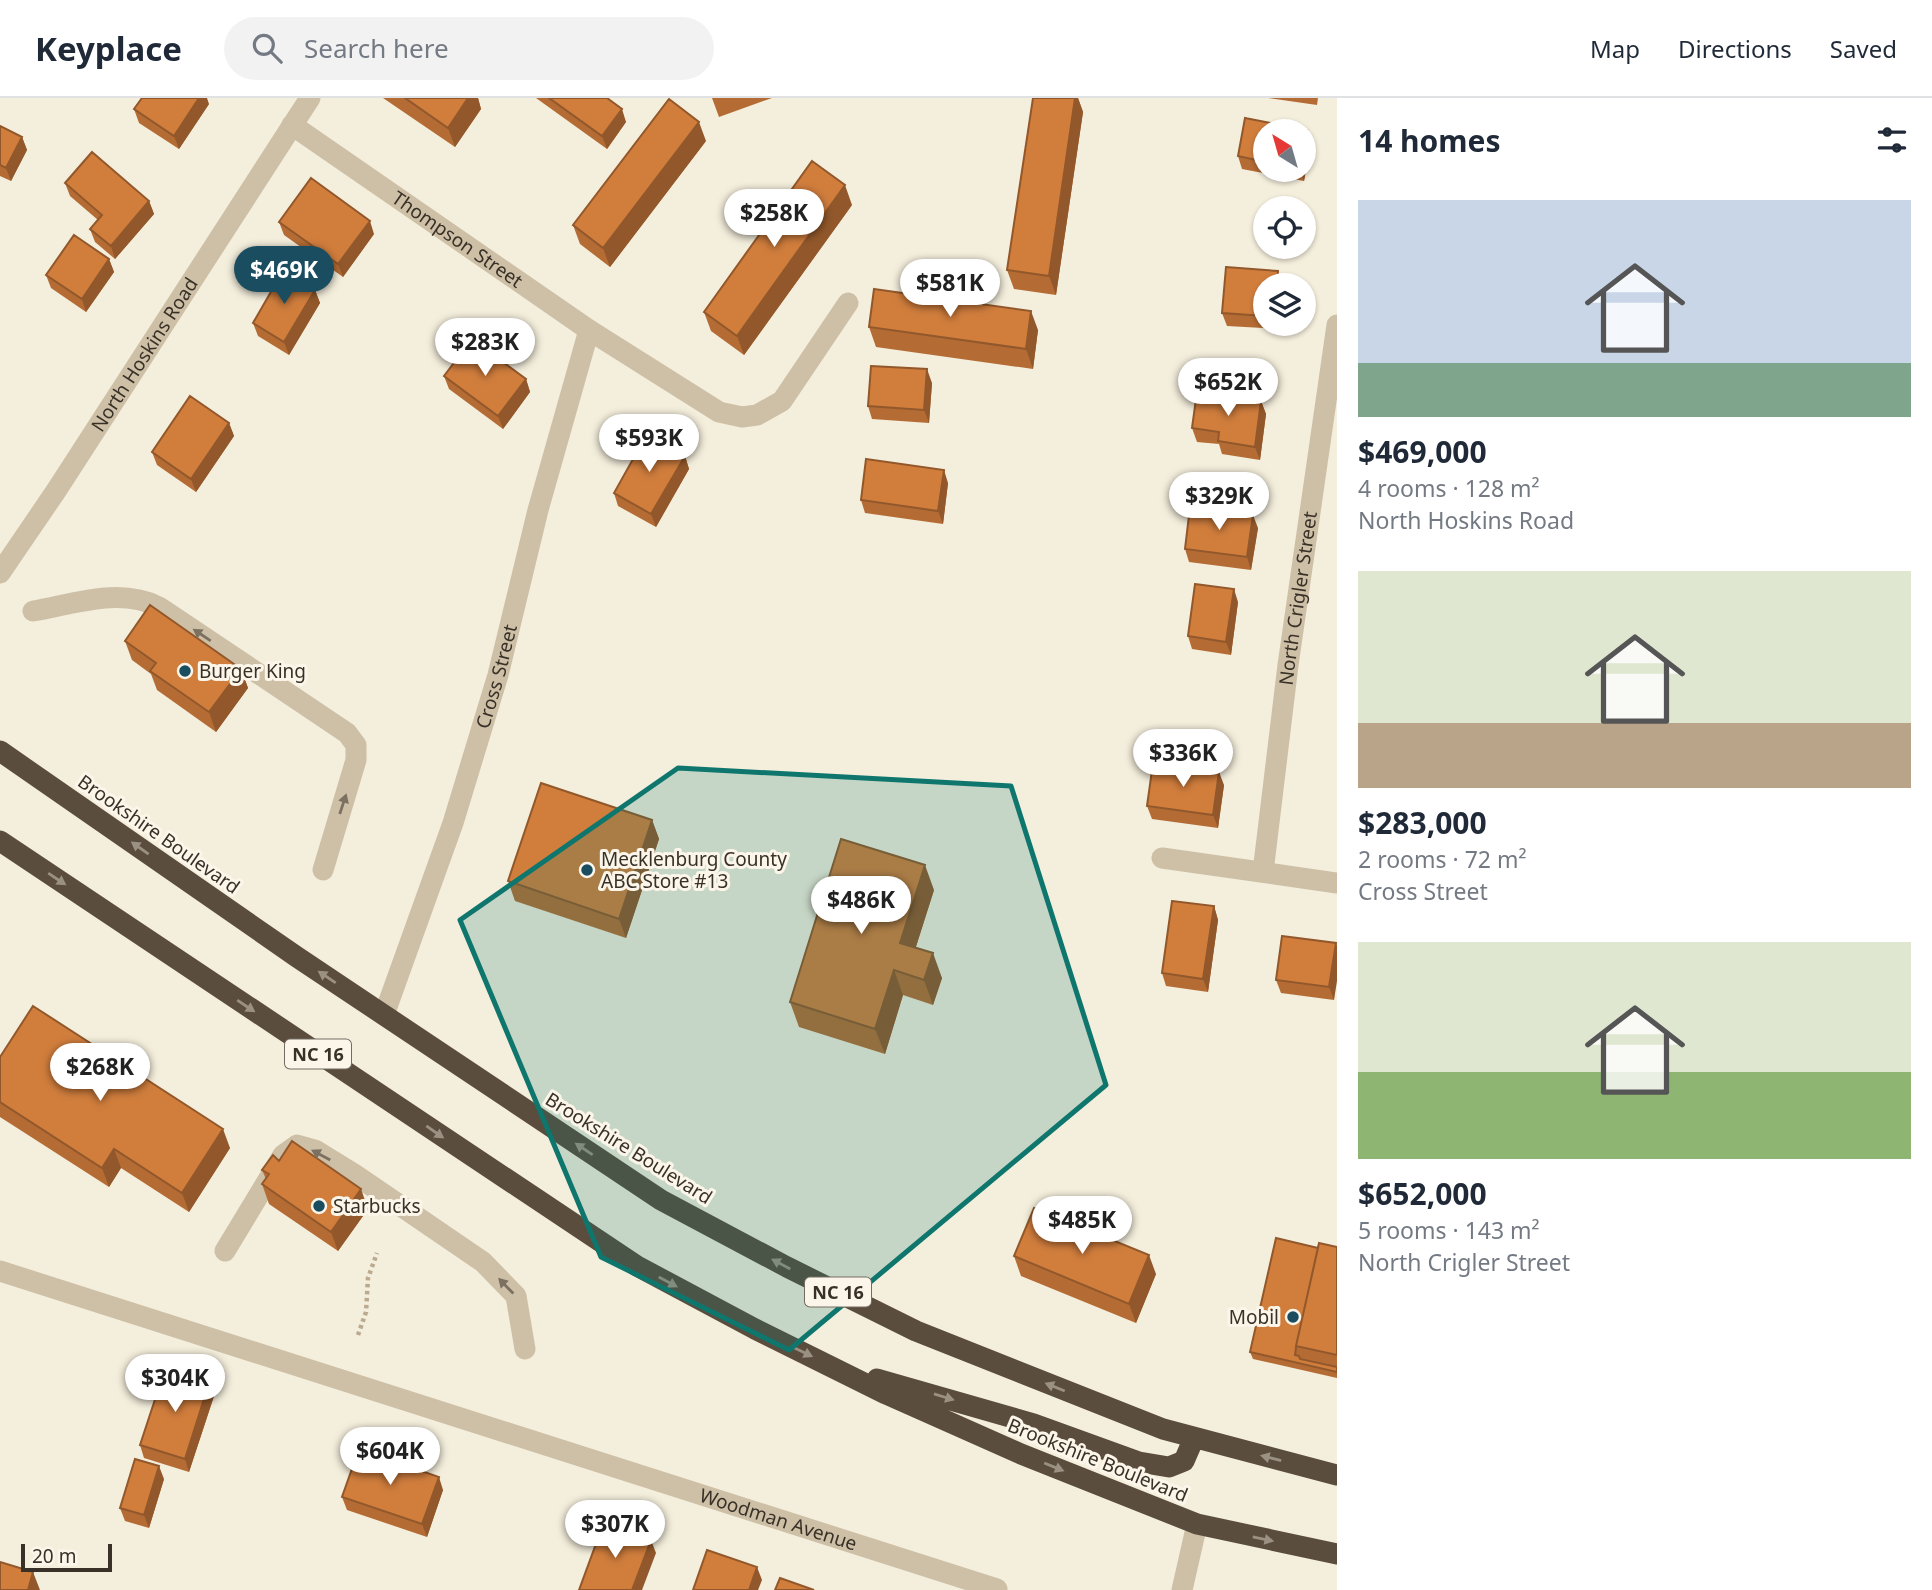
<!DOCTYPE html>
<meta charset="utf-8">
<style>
body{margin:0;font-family:"Noto Sans",sans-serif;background:#f2f2f3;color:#1f2937;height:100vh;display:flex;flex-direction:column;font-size:26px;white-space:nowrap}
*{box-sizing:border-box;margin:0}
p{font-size:23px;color:#747a83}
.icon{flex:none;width:38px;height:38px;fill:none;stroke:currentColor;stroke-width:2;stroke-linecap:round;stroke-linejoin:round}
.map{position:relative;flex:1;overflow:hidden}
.details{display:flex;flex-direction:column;background:#fff;width:595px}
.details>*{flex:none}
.needle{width:46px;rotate:323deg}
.buttons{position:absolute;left:1253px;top:21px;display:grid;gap:14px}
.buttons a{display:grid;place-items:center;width:63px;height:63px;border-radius:50%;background:#fff;box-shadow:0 2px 5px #0004;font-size:35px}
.scale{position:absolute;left:21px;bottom:18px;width:91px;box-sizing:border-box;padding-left:7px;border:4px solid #393128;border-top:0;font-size:19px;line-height:24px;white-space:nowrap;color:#393128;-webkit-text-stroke:5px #fbf6e9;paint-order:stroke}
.price{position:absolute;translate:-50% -60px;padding:0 16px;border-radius:24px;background:#fff;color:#222;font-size:23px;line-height:46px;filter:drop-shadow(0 2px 4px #0008)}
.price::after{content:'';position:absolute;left:50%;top:42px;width:21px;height:16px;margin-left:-10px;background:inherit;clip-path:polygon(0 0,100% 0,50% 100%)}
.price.on{background:#194d5f;color:#fff}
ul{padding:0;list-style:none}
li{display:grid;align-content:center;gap:14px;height:371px;padding:0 21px}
li span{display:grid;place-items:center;height:217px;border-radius:0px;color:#555}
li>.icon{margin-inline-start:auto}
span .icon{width:126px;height:126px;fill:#fffc;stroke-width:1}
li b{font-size:30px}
h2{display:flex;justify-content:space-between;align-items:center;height:84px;padding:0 21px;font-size:30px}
header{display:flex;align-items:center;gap:42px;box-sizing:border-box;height:98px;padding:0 35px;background:#fff;border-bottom:2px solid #e0e1e3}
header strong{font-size:33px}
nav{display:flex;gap:38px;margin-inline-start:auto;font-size:24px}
.search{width:490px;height:63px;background:#f2f2f3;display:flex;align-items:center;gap:18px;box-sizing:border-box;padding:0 24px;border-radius:38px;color:#747a83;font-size:26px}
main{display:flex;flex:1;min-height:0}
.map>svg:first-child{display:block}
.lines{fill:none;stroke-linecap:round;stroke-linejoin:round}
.path{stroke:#baaa90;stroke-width:4.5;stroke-dasharray:3.5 3.5;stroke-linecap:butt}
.minor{stroke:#cec0a6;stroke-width:21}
.highway{stroke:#5b4d3e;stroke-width:21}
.wall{fill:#b46c34;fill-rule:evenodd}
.shaded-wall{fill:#92582b}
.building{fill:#d17e3d;stroke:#92582b;stroke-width:2}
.oneway{fill:#7c7161}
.oneway2{fill:#9b9182}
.marked{fill:#0f766e;fill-opacity:0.2;stroke:#0f766e;stroke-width:5;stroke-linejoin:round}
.poi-dot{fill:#194d5f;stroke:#fbf6e9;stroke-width:2.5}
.labels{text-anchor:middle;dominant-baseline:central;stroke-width:6;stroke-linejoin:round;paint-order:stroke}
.shield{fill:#fbf6e9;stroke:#736c62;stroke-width:2}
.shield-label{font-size:18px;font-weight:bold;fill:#393128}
.street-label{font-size:19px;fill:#393128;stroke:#fbf6e9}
.poi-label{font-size:19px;fill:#393128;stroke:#fbf6e9;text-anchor:start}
</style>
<header>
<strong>Keyplace</strong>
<div class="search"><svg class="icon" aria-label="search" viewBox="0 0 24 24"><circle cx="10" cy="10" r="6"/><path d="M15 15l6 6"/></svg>Search here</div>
<nav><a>Map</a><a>Directions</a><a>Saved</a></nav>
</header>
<main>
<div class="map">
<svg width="1337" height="1492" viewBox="0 0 1337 1492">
<rect width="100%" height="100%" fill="#f4eedc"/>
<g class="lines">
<path class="path" d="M358,1237L366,1214L368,1180L377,1155"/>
<g class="minor">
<path id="s1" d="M292,27L589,232L719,314L742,319L757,317L782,303L848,205"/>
<path id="s2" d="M0,475L56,393L310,0"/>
<path d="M33,513C74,506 120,489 159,509L347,635L356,647V662L323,772"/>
<path d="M1162,760L1337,785"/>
<path id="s3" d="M1263,774L1288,567L1337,227"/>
<path id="s4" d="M384,917L453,725L498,577L538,412L589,232"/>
<path d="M225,1153L283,1057L297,1047L315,1052L354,1076L483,1164L516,1198L525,1251"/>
<path id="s5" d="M0,1173L997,1491"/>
<path d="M1182,1492L1197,1426"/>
</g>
<path class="highway" d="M0,653L297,859L661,1102L787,1169L916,1233L1163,1331L1337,1377
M0,743L637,1168L755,1231L886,1296L1021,1356L1197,1426L1337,1456
M877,1281L1034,1326L1139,1364L1169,1369L1184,1363L1194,1340"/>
</g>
<path class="wall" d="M383,0H478L481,11L455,49Z
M536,0H607L626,24L607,51Z
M712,0H772L719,19Z
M1033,0H1078L1083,14L1056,197L1014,191L1007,172Z
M1268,0H1318L1317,7Z
M209,6L179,51L139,25L134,11Z
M1245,20L1307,32L1311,45L1304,83L1242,71L1238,58ZM1265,33H1304V72H1265Z
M0,28L22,39L27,52L11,83L0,78Z
M706,43L610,169L580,146L573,127Z
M65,85L149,103L154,116L115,161L95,144L90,131L98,122L70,98Z
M852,107L744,257L711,233L704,214Z
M279,124L374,136L343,179L284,137Z
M109,161L114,174L86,214L51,190L46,177Z
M1278,173L1283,187H1265V226H1279V231L1227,228L1222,215Z
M315,192L320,205L289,257L258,238L253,225Z
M869,229L1038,232L1033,271L876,249Z
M444,278L526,281L530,294L503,331L449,291Z
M932,285L929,325L872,321L868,308Z
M1261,303L1266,316L1260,362L1222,356L1219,346L1197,344L1192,330Z
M229,325L234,338L196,394L157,367L152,354Z
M685,358L689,371L656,429L618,408L614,395Z
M948,385L943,426L865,415L861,402Z
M1258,430L1251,472L1189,464L1185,451Z
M1238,504L1231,557L1192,551L1188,538Z
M125,543L241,571L248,590L216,634L157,592L151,576L132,562Z
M1224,687L1218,730L1152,721L1147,708Z
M652,722L659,741L626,840L515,803L508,783Z
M934,792L916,849L942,880L933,907L903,897L885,956L799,929L790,904Z
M1214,808L1218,822L1208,894L1166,888L1162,875Z
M1336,845L1334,902L1281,895L1276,882Z
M0,959L230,1050L189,1114L121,1070L109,1089L0,1019Z
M279,1063L368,1111L338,1153L269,1106L262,1086L266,1081L262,1072Z
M1337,1149V1280L1253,1261L1250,1254L1318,1150Z
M1014,1158L1156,1176L1136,1225L1021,1178Z
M214,1298L189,1374L144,1360L140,1347Z
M164,1381L149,1430L125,1423L120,1410Z
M443,1392L427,1439L347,1412L342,1399Z"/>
<path class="shaded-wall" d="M199,0H207L209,6L179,51L174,38Z
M468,0H478L481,11L455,49L448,30Z
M1075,0H1078L1083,14L1056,197L1049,178Z
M622,11L626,24L607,51L602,38Z
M699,24L706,43L610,169L603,150Z
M1307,32L1311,45L1304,83L1300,72H1304V46Z
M22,39L27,52L11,83L6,70Z
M845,87L852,107L744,257L737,238Z
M149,103L154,116L115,161L111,148Z
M370,123L374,136L343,179L338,166Z
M109,161L114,174L86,214L82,201Z
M1278,173L1283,187H1277Z
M315,192L320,205L289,257L284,244Z
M1031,213L1038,232L1033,271L1026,251Z
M927,271L932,285L929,325L924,312Z
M526,281L530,294L503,331L498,318Z
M1261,303L1266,316L1260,362L1255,349Z
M229,325L234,338L196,394L191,381Z
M685,358L689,371L656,429L651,416Z
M944,372L948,385L943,426L938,413Z
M1253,417L1258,430L1251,472L1247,459Z
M1234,491L1238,504L1231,557L1226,544Z
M241,571L248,590L216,634L209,614Z
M1219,674L1224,687L1218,730L1213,717Z
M652,722L659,741L626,840L619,821Z
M925,767L934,792L909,870L900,845Z
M1214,808L1218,822L1208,894L1203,881Z
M1336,845L1337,848V883L1334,902L1329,889Z
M933,855L942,880L933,907L924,882Z
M894,872L903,897L885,956L875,931Z
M223,1031L230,1050L189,1114L182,1095Z
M114,1051L121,1070L109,1089L102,1070Z
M361,1091L368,1111L338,1153L331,1134Z
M1149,1157L1156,1176L1136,1225L1129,1206Z
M209,1285L214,1298L189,1374L185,1361Z
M159,1368L164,1381L149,1430L144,1417Z
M439,1379L443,1392L427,1439L422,1426Z
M651,1442L656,1455L642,1492H632Z
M757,1469L762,1482L758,1492H749Z
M33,1474L40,1492H28Z"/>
<path class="building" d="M142,0H199L174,38L134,11Z
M405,0H468L448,30Z
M549,0H607L622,11L602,38Z
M1033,0H1075L1049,178L1007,172Z
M669,1L699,24L603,150L573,127Z
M1245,20L1307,32L1304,46V33H1265V64L1238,58Z
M0,28L22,39L6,70L0,67Z
M92,54L149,103L111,148L90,131L102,117L65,85Z
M812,63L845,87L737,238L704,214Z
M311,80L370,123L338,166L279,124Z
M74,137L109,161L82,201L46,177Z
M1226,169L1278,173L1277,187H1265V218L1222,215Z
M283,173L315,192L284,244L253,225Z
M874,191L1031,213L1026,251L869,229Z
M472,241L526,281L498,318L444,278Z
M871,268L927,271L924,312L868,308Z
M1197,294L1261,303L1255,349L1218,343L1219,334L1192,330Z
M190,298L229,325L191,381L152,354Z
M647,336L685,358L651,416L614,395Z
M866,361L944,372L938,413L861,402Z
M1190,409L1253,417L1247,459L1185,451Z
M1195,486L1234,491L1226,544L1188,538Z
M150,507L241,571L209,614L150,573L156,565L125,543Z
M1153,665L1219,674L1213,717L1147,708Z
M541,685L652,722L619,821L508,783Z
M841,741L925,767L900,845L933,855L924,882L894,872L875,931L790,904Z
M1172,803L1214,808L1203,881L1162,875Z
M1282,838L1336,845L1329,889L1276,882Z
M33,908L223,1031L182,1095L114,1051L102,1070L0,1004V959Z
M292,1043L361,1091L331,1134L262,1086L269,1076L262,1072L273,1057L279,1063Z
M1034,1110L1149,1157L1129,1206L1014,1158Z
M1276,1140L1318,1150L1296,1248V1250L1295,1257L1299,1258L1300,1261L1337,1269V1274L1250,1254Z
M1319,1145L1337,1149V1257L1296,1248Z
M165,1271L209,1285L185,1361L140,1347Z
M359,1351L439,1379L422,1426L342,1399Z
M135,1361L159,1368L144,1417L120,1410Z
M604,1424L651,1442L632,1492H579Z
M707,1452L757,1469L749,1492H693Z
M0,1464L33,1474L28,1492H0Z
M780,1480L814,1492H775Z"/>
<defs><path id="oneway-solid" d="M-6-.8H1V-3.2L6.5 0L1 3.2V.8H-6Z" transform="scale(1.75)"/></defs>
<g class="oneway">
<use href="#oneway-solid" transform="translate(202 537) rotate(-146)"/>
<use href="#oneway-solid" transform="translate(343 706) rotate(-72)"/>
<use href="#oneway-solid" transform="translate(321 1057) rotate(-152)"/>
<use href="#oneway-solid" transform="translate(506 1188) rotate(-134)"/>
</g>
<g class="oneway2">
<use href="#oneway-solid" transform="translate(140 750) rotate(-145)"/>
<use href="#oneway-solid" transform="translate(57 781) rotate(34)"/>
<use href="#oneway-solid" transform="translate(327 879) rotate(-146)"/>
<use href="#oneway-solid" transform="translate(246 908) rotate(34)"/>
<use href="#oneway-solid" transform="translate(435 1034) rotate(35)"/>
<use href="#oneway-solid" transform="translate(584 1051) rotate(-146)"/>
<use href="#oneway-solid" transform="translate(781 1166) rotate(-152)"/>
<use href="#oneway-solid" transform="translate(668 1184) rotate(28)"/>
<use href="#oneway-solid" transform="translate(803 1254) rotate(26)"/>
<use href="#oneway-solid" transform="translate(1055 1289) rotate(-158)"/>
<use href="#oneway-solid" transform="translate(944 1299) rotate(17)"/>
<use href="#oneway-solid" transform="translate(1271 1360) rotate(-166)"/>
<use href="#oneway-solid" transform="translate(1054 1369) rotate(22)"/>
<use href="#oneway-solid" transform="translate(1263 1441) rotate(12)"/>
</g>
<path class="marked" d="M678,670L1011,688L1106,987L789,1252L601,1159L460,822Z"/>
<g class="poi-dot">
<circle cx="185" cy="573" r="7"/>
<circle cx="587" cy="772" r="7"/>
<circle cx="319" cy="1108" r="7"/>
<circle cx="1293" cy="1219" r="7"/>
</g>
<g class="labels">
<g class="shield">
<rect x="285" y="941.5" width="66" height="29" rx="5"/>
<rect x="805" y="1179.5" width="66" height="29" rx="5"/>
</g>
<g class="shield-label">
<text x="318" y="956">NC 16</text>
<text x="838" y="1194">NC 16</text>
</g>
<g class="street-label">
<text stroke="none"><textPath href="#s1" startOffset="201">Thompson Street</textPath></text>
<text stroke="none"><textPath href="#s2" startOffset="262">North Hoskins Road</textPath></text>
<text stroke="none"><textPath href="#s3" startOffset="276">North Crigler Street</textPath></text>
<text stroke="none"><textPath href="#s4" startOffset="357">Cross Street</textPath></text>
<text transform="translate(159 736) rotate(35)">Brookshire Boulevard</text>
<text transform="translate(629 1050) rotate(32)">Brookshire Boulevard</text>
<text transform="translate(1098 1362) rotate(22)">Brookshire Boulevard</text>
<text stroke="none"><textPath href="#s5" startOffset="817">Woodman Avenue</textPath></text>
</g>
<g class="poi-label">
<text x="199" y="573">Burger King</text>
<text x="601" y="761">Mecklenburg County<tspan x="601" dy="22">ABC Store #13</tspan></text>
<text x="333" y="1108">Starbucks</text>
<text x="1279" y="1219" text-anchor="end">Mobil</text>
</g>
</g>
</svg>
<div class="buttons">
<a><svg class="needle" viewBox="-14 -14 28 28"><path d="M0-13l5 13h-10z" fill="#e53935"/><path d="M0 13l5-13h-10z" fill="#747a83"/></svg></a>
<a><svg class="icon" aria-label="locate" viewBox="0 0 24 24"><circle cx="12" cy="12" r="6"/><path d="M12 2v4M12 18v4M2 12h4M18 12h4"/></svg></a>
<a><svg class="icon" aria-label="layers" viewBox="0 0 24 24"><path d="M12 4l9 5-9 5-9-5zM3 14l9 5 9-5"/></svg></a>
</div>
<div class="scale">20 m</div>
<b class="price" style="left:774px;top:151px">$258K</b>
<b class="price on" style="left:284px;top:208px">$469K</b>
<b class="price" style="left:950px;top:221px">$581K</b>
<b class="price" style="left:485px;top:280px">$283K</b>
<b class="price" style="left:1228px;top:320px">$652K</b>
<b class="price" style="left:649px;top:376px">$593K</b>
<b class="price" style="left:1219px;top:434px">$329K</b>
<b class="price" style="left:1183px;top:691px">$336K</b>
<b class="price" style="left:861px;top:838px">$486K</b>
<b class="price" style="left:100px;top:1005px">$268K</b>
<b class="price" style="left:1082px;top:1158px">$485K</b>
<b class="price" style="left:175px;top:1316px">$304K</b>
<b class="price" style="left:390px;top:1389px">$604K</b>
<b class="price" style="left:615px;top:1462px">$307K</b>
</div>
<section class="details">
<h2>14 homes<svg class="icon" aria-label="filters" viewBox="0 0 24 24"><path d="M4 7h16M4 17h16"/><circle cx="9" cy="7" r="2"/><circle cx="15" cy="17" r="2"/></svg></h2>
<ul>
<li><span style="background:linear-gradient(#c9d6e8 75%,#7fa58c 0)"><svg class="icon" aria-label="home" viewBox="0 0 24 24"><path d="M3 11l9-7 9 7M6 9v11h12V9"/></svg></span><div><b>$469,000</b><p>4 rooms · 128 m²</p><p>North Hoskins Road</p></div></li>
<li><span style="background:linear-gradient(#dfe7d0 70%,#b9a48a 0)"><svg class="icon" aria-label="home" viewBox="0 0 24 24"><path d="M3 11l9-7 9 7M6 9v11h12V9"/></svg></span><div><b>$283,000</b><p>2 rooms · 72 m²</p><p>Cross Street</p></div></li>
<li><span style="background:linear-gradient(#dfe7d0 60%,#8fb573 0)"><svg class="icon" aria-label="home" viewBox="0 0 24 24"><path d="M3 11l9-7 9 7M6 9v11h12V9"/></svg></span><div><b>$652,000</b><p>5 rooms · 143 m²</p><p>North Crigler Street</p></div></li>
</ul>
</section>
</main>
